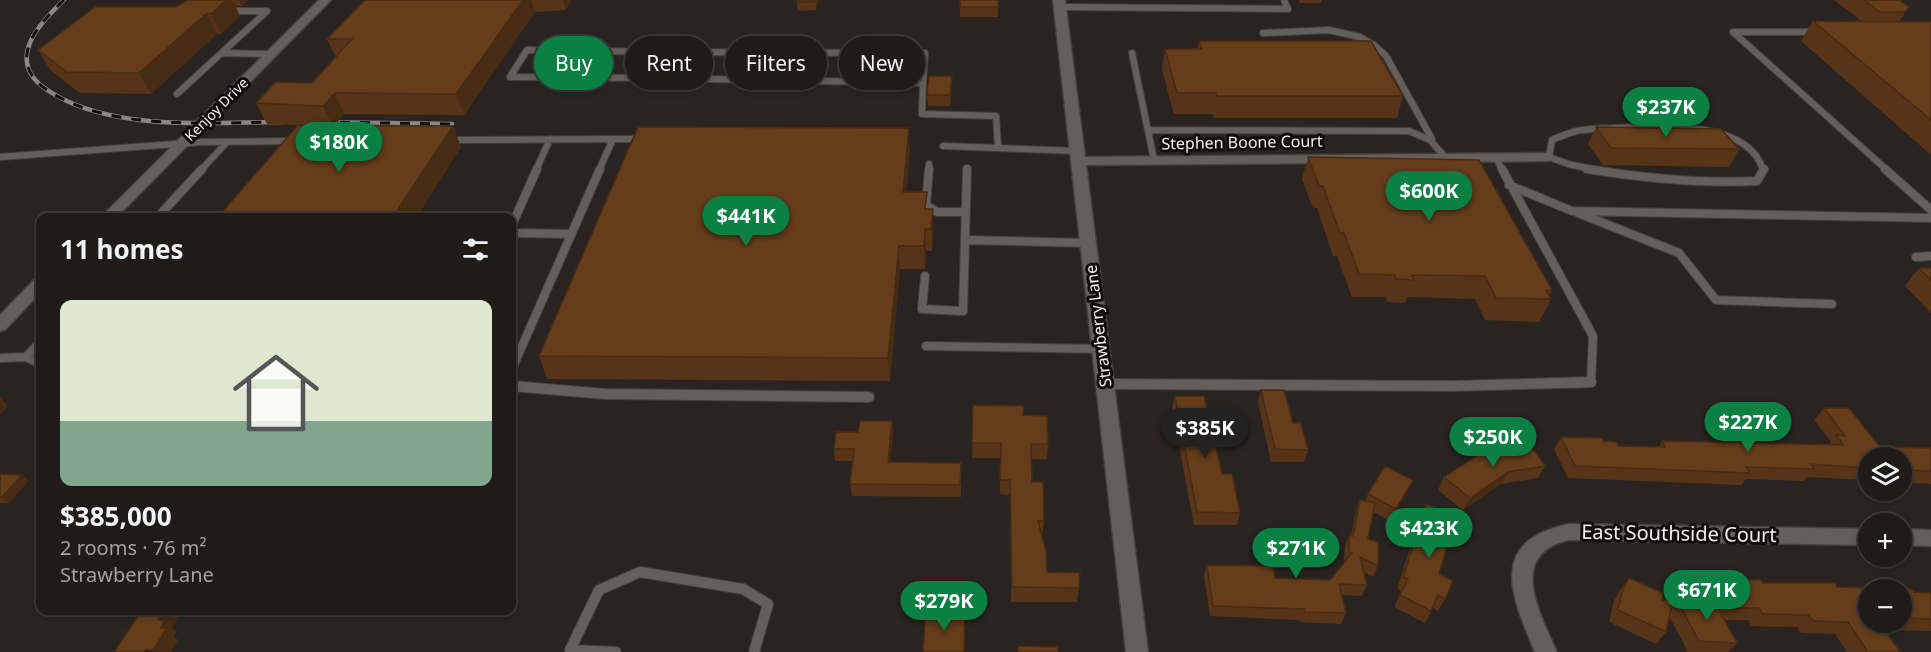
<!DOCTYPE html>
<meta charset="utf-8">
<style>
body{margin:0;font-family:"Noto Sans",sans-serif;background:#2c2826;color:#f1f3f6;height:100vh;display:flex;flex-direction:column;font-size:22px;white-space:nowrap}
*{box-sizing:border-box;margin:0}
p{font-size:20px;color:#a1a1a2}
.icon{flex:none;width:33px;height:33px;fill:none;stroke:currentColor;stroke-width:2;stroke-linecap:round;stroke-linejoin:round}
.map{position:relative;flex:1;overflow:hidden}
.side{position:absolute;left:36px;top:213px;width:480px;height:402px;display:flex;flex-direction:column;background:#1f1b19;border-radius:12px;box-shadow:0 3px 9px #0003,0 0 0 2px #3c3938}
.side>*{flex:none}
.top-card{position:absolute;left:534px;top:36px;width:570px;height:54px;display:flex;gap:12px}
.fabs{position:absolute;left:1858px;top:447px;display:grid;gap:12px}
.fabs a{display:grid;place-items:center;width:54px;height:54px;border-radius:50%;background:#1f1b19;box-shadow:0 3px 9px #0003,0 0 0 2px #3c3938;font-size:30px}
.price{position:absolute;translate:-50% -51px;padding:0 14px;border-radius:21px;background:#0b8043;color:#fff;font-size:20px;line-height:39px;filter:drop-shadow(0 2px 3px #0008)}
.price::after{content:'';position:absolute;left:50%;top:36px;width:18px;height:14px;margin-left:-9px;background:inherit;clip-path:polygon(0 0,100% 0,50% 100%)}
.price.selected{background:#222;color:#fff}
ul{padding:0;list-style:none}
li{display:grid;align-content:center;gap:12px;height:318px;padding:0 24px}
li+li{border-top:2px solid #3c3938}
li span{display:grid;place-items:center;height:186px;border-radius:12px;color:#555}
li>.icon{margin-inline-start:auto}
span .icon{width:108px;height:108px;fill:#fffc;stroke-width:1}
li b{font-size:26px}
h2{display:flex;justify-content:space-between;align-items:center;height:72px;padding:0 24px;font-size:26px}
.tag{padding:0 21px;border-radius:27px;background:#1f1b19;box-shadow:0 3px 9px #0003,0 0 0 2px #3c3938;font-size:21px;line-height:54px}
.tag.selected{background:#0b8043;color:#fff}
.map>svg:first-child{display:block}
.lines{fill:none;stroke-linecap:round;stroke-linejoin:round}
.service-far2-casing{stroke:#44403c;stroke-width:8}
.service-far1-casing{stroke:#44403c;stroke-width:10}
.service-casing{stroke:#44403c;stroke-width:12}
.minor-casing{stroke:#44403c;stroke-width:3}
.service-far2{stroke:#655f5b;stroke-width:6}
.service-far1{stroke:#655f5b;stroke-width:8}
.service{stroke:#655f5b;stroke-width:10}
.minor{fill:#655f5b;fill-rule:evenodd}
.rail-casing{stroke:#8b8784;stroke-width:4.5}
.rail{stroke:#100e0c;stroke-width:3;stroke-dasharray:10;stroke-linecap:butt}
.wall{fill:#573417;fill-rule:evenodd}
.shaded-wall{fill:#472b13}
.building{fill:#653d1b;stroke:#472b13;stroke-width:1.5}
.labels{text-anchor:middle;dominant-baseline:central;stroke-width:6;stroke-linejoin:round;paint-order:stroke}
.far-street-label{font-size:14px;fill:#f4f0ee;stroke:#100e0c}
.street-label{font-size:16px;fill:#f4f0ee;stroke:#100e0c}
.near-street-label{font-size:20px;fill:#f4f0ee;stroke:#100e0c}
</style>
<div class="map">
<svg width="1931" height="652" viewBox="0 0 1931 652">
<rect width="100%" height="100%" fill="#292421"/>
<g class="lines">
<defs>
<path id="service-far2" d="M1060,7L1288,9L1284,0
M1817,32H1733L1887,170
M1263,33L1329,30L1360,37L1374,45L1386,56L1432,139
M662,52L925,53L923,83L650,78Z
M222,53L271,54
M1132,53L1154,160
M650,78L510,77L527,50L662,52
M923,83L922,114L996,116L998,147
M177,94L267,11H228
M1148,130L1409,131L1430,140L1445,157
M450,140L613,139
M943,146L1077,151
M0,157L202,142L296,141
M1496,157L1502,170
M201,170L227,142
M536,170L550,139
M599,170L613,139H642
M929,170V164
M1596,170L1568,164L1549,157L1552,140C1559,137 1566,134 1573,132C1586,128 1602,129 1615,128C1656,126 1749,119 1763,170"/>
<path id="service-far1" d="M929,169L926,205L937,212H966
M1502,169L1593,336L1591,383L1547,384
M1587,169C1643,178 1700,184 1757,181L1764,169
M1885,169L1931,210
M1509,185L1572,211L1931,218
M1578,213L1679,253L1716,300L1832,304
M157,218L202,169
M512,225L537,169
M512,233L571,234
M965,240L1088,243
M1916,257L1931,256
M925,276L922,309L963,311L967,169
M926,346L1101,349
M26,357L40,364
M0,358L26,357L40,342
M512,369L600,169"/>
<path id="service" d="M1105,384L1453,386L1591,382
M512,386L605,394L869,397
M616,652L570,650L599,590L640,572L743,589L768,604L754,652"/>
<path id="minor" d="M319,0H331L116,218H100Z
M1053,0H1065L1085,157L1549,153L1556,157L1549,161L1086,165L1148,652H1126Z
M40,279V293L6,329L0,331V315L34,280Z
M1569,524L1869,529V545L1569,540C1506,554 1540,614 1557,652H1535C1511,595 1487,541 1569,524Z
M1902,529L1931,530V546L1902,545Z"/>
</defs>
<use href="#service-far2" class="service-far2-casing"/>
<use href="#service-far1" class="service-far1-casing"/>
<use href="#service" class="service-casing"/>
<use href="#minor" class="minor-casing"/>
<use href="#service-far2" class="service-far2"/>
<use href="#service-far1" class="service-far1"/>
<use href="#service" class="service"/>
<use href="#minor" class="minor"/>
<defs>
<path id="rail" d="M64,0C40,23 6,58 43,87C105,133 211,122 284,122
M320,122L452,124"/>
</defs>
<use href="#rail" class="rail-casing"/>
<use href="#rail" class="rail"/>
</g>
<path class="wall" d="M187,0H248L242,6H235L240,16L221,34H217L151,94L80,93L51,71L38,50L176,7Z
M365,0H571L566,10L535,12L464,115L344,114L335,125L453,126L461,147L416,218H217L298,125L267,124L256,103L312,83L336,57L327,39Z
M819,0L816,10L798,11L797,2Z
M960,0H998V17H960Z
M1299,0H1322L1321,3H1300Z
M1834,0H1899L1909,7L1899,22H1931V155L1801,41L1813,21L1863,22Z
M1199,41L1403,96L1397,118H1214L1212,114H1174L1162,70L1165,49H1197Z
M952,87L950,106H928L927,95Z
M1596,127L1739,149L1729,167L1603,165L1588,144Z
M910,150L906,192L927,209H933V231L932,251H926L925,269H900L890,381L547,379L539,356Z
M1308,157L1552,290L1549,296L1551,299L1539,322L1485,320L1475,299L1407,297L1405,303L1388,302L1386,297H1352L1337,256H1333L1317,208H1313L1302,179Z
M1919,268H1931V313L1905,286Z
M1261,390L1293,423L1308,450L1304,462H1271L1258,402Z
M1175,396L1222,474L1240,513L1237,525H1194L1172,409Z
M973,405L1024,406L1023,416L1048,444L1047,459H1031L1032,482L1044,521L1042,536L1047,572L1079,588L1077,602H1011L1010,495L1000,494V458H972Z
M1824,408L1880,447L1931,448V484L1902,482V458H1869V480L1807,477L1804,481L1746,479L1741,485L1568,478L1554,449L1561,437L1604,441L1618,446L1659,447L1662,441L1828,445L1831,442L1814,420Z
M892,421L893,433L890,462L961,463V497L852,496L850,484L853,461H835L834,449L858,432Z
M1545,466L1538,478L1501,484L1463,510L1438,490L1444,477Z
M0,474L22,475L28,481L9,503H0Z
M1413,480L1407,492L1390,521L1373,512L1368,539L1378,566L1373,577L1364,572L1367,585L1362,596L1341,595L1346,613L1341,624L1300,622L1299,620L1210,616L1204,576L1207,565L1275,578L1330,580L1344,562L1345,547L1349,536H1351L1356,511L1360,500L1365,501L1368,494Z
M1426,504L1445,599L1438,611L1433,608L1425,623L1394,607L1402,591L1397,589L1420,516Z
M1629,578L1663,593L1662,600H1673L1671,608L1677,600L1710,601L1704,591L1714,579L1761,580L1763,583H1835L1837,587L1911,589L1914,592L1931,593V631L1884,630L1900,652H1847L1835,634L1801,633L1797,627L1751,626L1748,620H1724L1737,643L1728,652H1688L1669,616L1666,632L1656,644L1609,622L1614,601L1620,590ZM1869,590H1902V622H1869Z"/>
<path class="shaded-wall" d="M226,0H232L240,16L221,34L211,14Z
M239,0H248L242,6Z
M523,0H531L535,12L464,115L456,94Z
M563,0H571L566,10Z
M816,0H819L816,10Z
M207,13L217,34L151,94L139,73Z
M952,76V87L950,106V95Z
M335,93L344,114L333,127L323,106Z
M453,126L461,147L416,218H392Z
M909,128L910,150L904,214L903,192Z
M933,209V231L932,251L931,229Z
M925,229L926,251L925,269L924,246Z
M899,246L900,269L890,381L888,358Z
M0,397L8,406L0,415Z
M892,421L893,433L889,474L888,462Z
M1508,472L1501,484L1463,510L1470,498Z
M22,475L28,481L9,503L2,497Z
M1413,480L1407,492L1390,521L1396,509Z
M164,610H183L172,628L176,632L174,636L178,640L171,652H155L153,650L161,628L158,620Z"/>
<path class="building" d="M187,0H226L211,14L207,13L139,73L67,72L38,50L95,7H176Z
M365,0H523L456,94L335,93L323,106L256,103L276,82L312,83L352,39H327Z
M797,0H816V2H797Z
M960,0H998V7H960Z
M1864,0H1899L1909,7L1905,12H1880Z
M1813,21L1931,22V120Z
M1199,41H1371L1403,96H1217L1216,93H1177L1165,49H1202Z
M929,76H952L950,95H927Z
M298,125L453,126L392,218H217Z
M638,127L909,128L903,192H927L925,209H933L931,229H925L924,246H899L888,358L539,356Z
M1596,127L1721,129L1739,149L1611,148Z
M1308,157L1479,160L1552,290H1546L1551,299L1496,298L1485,276L1412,275L1414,280L1396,279L1395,275L1359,274L1344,233H1340L1323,186H1319Z
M1919,268H1931V280Z
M1261,390H1284L1293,423H1301L1308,450L1275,449Z
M1175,396H1204L1222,474H1232L1240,513L1197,512Z
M973,405L1024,406L1023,415L1047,416L1048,444H1031L1032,482H1043L1044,521H1038L1046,552L1047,572L1080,573L1079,588L1012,587L1010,480H1000L1001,443H972Z
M1824,408H1849L1880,447L1931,448V471L1902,470V458H1869V468L1811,464L1814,469L1746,467L1750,473L1575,466L1561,437L1602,438L1604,441L1617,442L1618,446L1665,447L1662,441L1843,445L1836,435L1845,436Z
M860,421H892L888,462L961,463L960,485L850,484L854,449H834L836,432H858Z
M1530,444L1545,466L1508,472L1470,498L1444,477L1486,450Z
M1385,466L1413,480L1396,509L1368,494Z
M0,474L22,475L2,497H0Z
M1360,500L1375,503L1368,539L1378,542V566L1360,557L1367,585L1339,584L1346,613L1304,612V609L1213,606L1207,565L1273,566L1275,578L1330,580L1352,553L1349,552V536H1353Z
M1426,504L1456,516L1439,574L1453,581L1445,599L1438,595L1431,611L1400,595L1408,579L1403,577Z
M1629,578L1663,593L1662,600H1673L1666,632L1618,610L1623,589Z
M1714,579L1761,580L1763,583H1835L1837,587L1911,589L1914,592L1931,593V619L1902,618V590H1869V622H1879L1900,652H1868L1848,622L1813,621L1808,615L1763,614L1759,608H1731Z
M1677,600L1714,601L1737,643L1699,641Z
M142,610H164L158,620H165L161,628H167L153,650H145L144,652H114Z
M926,611L965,612L964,652H923Z
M1018,646L1058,647V652H1018Z"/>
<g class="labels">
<g class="far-street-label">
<text transform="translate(216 109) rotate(-45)">Kenjoy Drive</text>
</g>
<g class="street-label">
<text transform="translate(1242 142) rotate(-1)">Stephen Boone Court</text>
<text transform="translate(1098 326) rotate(-97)">Strawberry Lane</text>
</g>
<g class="near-street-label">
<text transform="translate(1679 533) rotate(1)">East Southside Court</text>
</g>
</g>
</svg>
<div class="fabs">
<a><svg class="icon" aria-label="layers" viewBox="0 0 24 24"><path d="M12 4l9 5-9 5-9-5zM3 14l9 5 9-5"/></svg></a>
<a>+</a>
<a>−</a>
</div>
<b class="price" style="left:1666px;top:138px">$237K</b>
<b class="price" style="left:339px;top:173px">$180K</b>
<b class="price" style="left:1429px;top:222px">$600K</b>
<b class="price" style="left:746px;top:247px">$441K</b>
<b class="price" style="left:1748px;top:453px">$227K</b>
<b class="price selected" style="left:1205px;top:459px">$385K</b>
<b class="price" style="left:1493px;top:468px">$250K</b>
<b class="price" style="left:1429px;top:559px">$423K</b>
<b class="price" style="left:1296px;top:579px">$271K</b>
<b class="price" style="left:1707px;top:621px">$671K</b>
<b class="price" style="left:944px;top:632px">$279K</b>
<div class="top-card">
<a class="tag selected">Buy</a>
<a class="tag">Rent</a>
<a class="tag">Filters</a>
<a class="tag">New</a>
</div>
<section class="side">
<h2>11 homes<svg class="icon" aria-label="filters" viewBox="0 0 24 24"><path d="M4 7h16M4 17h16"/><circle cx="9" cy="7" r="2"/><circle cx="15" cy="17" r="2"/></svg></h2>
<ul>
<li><span style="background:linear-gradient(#dfe7d0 65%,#7fa58c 0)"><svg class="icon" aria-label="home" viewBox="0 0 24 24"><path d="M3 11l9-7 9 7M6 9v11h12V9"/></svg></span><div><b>$385,000</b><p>2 rooms · 76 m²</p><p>Strawberry Lane</p></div></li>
</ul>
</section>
</div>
